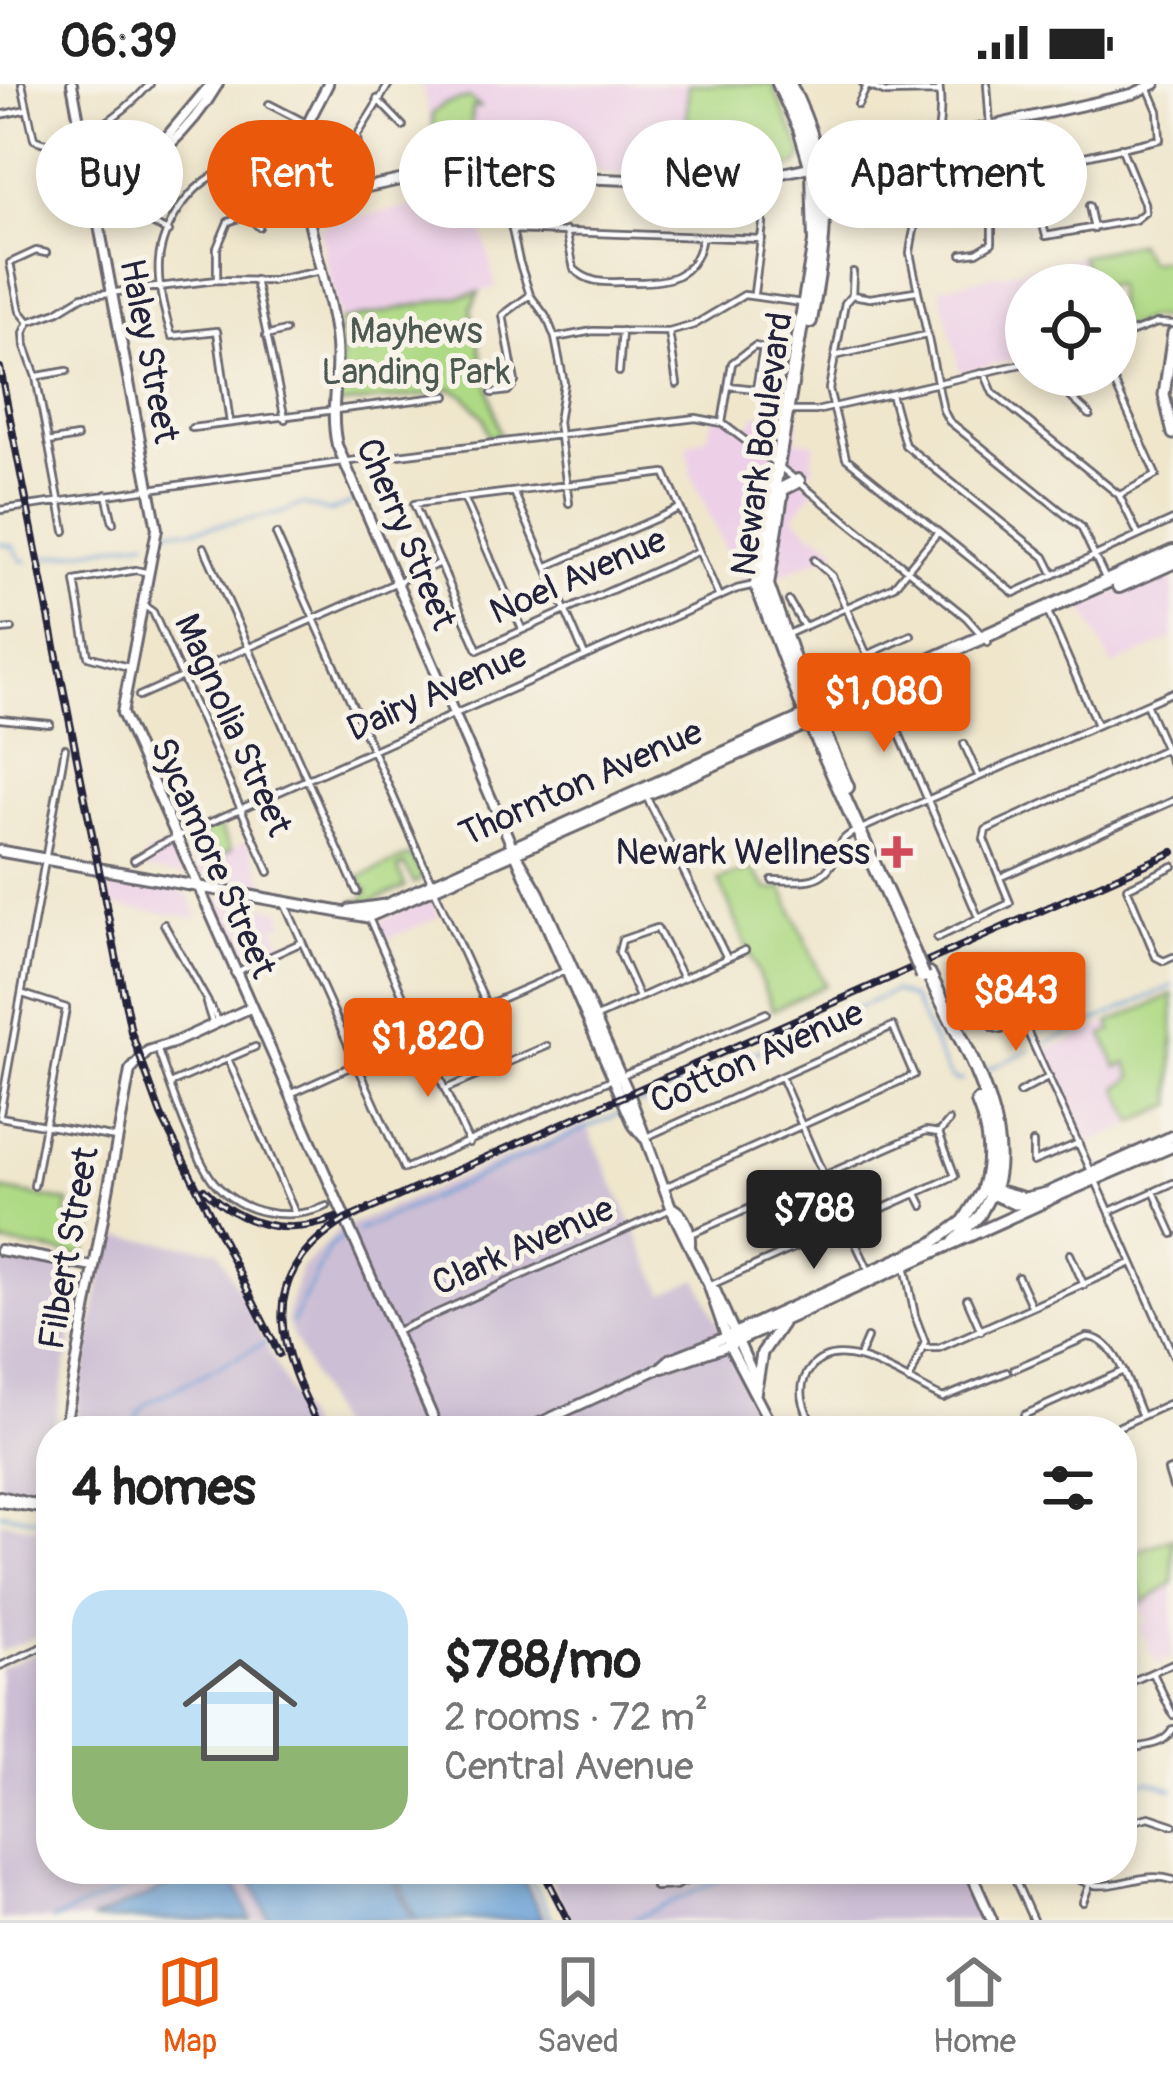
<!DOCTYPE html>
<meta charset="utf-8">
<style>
body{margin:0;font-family:Pangolin,sans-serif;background:#f2f2f2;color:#222;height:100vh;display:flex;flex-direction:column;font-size:45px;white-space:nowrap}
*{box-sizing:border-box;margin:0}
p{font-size:39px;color:#767676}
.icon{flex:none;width:66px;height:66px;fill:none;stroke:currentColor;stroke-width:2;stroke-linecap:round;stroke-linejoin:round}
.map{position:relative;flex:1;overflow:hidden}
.details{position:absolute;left:36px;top:1332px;width:1101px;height:468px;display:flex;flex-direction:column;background:#fff;border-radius:48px;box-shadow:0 6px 18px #0003}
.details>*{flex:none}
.guide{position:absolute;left:36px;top:36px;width:1101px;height:108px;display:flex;gap:24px}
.fabs{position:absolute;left:1005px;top:180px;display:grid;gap:24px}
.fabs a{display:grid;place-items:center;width:132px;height:132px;border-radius:50%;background:#fff;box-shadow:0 6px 18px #0003;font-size:60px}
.price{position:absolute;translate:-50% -102px;padding:0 27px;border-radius:12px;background:#ea580c;color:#fff;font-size:39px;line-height:78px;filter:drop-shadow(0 3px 6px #0008)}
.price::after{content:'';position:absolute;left:50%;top:72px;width:36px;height:27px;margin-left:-18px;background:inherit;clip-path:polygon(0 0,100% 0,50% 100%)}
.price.on{background:#222;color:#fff}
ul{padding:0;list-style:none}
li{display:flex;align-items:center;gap:36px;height:300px;padding:0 36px}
li span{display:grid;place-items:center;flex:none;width:336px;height:240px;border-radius:36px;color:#555}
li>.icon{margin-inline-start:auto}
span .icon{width:144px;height:144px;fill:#fffc;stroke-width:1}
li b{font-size:51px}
h2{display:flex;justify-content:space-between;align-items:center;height:144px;padding:0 36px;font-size:51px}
.pill{padding:0 42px;border-radius:54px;background:#fff;box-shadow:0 6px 18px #0003;font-size:42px;line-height:108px}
.pill.on{background:#ea580c;color:#fff}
.status{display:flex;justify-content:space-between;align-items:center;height:84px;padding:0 60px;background:#fff;direction:ltr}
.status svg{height:33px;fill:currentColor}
.menu{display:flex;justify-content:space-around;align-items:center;height:168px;border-top:3px solid #e0e0e0;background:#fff;font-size:33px;color:#767676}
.menu a{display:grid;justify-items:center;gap:6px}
.menu .on{color:#ea580c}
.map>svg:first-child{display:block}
.built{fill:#edd0e8}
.industrial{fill:#ccbed4}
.green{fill:#afda85;stroke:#687e60;stroke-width:3}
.water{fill:#669fd5;stroke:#446088;stroke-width:3}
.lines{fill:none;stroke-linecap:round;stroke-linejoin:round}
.stream{stroke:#669fd5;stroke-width:3}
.minor-casing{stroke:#6a676e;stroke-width:10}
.tertiary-casing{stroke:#6a676e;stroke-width:14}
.secondary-casing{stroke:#6a676e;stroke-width:15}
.primary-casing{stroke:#6a676e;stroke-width:18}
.minor{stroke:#fff;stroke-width:4.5}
.tertiary{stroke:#fff;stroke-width:8}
.secondary{stroke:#fff;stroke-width:9}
.primary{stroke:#fff;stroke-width:12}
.rail-casing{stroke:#22223b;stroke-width:8}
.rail{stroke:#f7f3e8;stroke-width:3;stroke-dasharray:9;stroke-linecap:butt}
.primary-bridge-casing{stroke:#6a676e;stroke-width:18;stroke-linecap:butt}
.primary-bridge{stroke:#fff;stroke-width:12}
.poi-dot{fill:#d1495b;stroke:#f7f3e8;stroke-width:4.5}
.labels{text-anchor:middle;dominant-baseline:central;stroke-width:10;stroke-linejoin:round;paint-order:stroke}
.park-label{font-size:36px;fill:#4c5951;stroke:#f7f3e8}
.street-label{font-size:36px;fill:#22223b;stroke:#f7f3e8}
.poi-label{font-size:36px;fill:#22223b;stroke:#f7f3e8;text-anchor:end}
</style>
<div class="status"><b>06:39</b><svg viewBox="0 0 49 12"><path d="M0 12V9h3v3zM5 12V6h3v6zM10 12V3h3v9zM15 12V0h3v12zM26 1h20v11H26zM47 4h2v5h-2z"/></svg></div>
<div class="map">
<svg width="1173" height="1836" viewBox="0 0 1173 1836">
<rect width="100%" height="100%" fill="#f7f3e8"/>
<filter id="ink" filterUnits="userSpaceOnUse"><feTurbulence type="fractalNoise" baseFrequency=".00833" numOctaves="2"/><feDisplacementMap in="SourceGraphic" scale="24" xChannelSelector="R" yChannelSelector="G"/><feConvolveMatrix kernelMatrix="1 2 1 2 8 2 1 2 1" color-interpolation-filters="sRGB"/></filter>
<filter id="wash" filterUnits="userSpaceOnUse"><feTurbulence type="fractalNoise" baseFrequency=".004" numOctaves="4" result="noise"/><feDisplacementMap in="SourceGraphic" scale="48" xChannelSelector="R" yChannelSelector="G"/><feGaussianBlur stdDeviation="2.7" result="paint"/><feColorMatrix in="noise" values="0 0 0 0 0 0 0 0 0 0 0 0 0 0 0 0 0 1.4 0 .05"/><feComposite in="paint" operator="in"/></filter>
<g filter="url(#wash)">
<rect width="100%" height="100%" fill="#efe6cc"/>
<path class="built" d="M422,0H772L797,81L729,95L600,90L599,84L439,80Z
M457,112L477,117L496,204L340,237L319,142Z
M1081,172L1095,201H1026V273L960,288L940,204Z
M715,328L730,333L745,347L757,330L798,338L796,355L815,359L811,377L815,381L802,394L814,405L794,432L814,452L817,449L839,466L772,494L755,487L741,500L691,390L687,361L707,353Z
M1173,484V555L1112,582L1083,523Z
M201,748L213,775L247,756L269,807L202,794L184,757Z
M170,762L183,792L140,784L145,772Z
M107,793L185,808L190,813L198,834L113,822Z
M216,813L280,825L285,839L275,843L283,860L238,879L211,817Z
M429,814L439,833L385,856L379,838Z
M1173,910V1022L1086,1061L1044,967Z
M1173,1454V1573L1156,1580L1140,1543L1148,1539L1122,1481V1472Z"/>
<path class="industrial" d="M586,1040L664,1209L698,1195L765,1347H338L286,1237L300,1186L340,1145Z
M109,1151L218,1166L309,1347H73Z
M0,1173L77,1189L82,1195L41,1413L0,1406Z
M0,1437L51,1447V1546L0,1568Z
M51,1562V1785H521L547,1836H0V1584Z
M545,1785H957L980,1836H571Z"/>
<path class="green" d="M688,0H772L803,71L797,81L737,94L685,93Z
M469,14L480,23L472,24L471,50L479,51L477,80H439L432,30L444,20Z
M1137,159L1148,178L1173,175L1171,231L1168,234H1148L1117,247L1116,201H1095L1081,172Z
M479,208L471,225L500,352L489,353L484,334L466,313L451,304L436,310L338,321L342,258L340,237Z
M218,740L231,766L213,775L201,748Z
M411,771L422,792L421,796L414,799L405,781L398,784L405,803L357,823L354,816L363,815L368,807L358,794Z
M752,785L768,805L777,806L781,801L825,901L773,926L719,796Z
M1173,911V1021L1134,1038L1118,1004L1133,993L1127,979L1117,983L1103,951L1112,947L1109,939Z
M0,1105L69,1118L66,1135L93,1141L84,1172L0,1159Z
M1173,1454V1499L1143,1519V1511L1133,1491L1127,1492L1122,1472Z"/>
<path class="water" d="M209,1785L230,1787L251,1836H91Z
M247,1785H389L412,1836H269Z
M394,1785H518L544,1836H416Z"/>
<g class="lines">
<path class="stream" d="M166,445L192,446L282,429L302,420L329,428L351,419
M0,460L13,462L22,477H27
M43,474L147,456
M1042,961L1173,902
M983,987L1031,966
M639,1020L895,907L913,915L947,988L954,996H962
M358,1147L618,1030
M292,1239L330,1162L343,1153
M136,1347L138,1329L147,1319L265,1259
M0,1429L51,1438
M1122,1705L1148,1697L1173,1705
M526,1785L552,1836
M52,1836L172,1785
M632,1836L745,1785"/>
</g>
</g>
<g filter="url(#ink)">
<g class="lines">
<defs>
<path id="minor" d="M22,0L34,55C69,74 127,26 150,0
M863,0L886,9L939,8
M939,0C947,60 917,111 910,169L943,326L949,337L1081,443L1105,494
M987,0L990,42
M377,15L403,42
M269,20L308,40
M858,21L867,2
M0,31L27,25
M237,63L241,83
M1028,84L1046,152L1135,136L1145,128L1144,119L1121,63
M506,91L507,123L519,177L530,211L547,234L555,254L564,299L558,338L569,419
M929,97L949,103L1160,55L1158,27L1147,1
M361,103L357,52L389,0
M900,119L919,124
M1089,122L1094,145
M825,136L861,128
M152,139L169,148
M512,146L762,155
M566,147L574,185C591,201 607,198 629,198C667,199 695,195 702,153
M962,170L977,168L992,159V140L981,95
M217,196V164L228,138L247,131L259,143
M255,196L285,335
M754,209L763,140L760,95
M852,211L845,219L829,305L846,374L1014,509L1173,436
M852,211L870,214L915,207
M852,211L853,188
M29,238L57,228L83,212L217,196L270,197L321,187
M29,238L24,249L25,262L36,293L65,447
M29,238L20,227L10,179L36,167L46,169
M669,248L677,300
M266,252L285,247
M555,254L593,247L669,248L694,241L744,211L802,219
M1116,254L1157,239L1173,240
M835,272L926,251
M619,288L622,247
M984,288L993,309L1119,411L1138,450
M1047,291L1090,331
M1111,291L1156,391L1120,411
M38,292L67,287
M492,309L508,307L515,298L503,231L530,211
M891,310L905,361L1045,473L1054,491
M791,327H816L1026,279
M230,339L217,247L172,252C164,228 157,202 159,177C162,142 191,99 224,87C249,78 274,80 300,81
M722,339L732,279L755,262L763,264L756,305L728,302
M192,344L447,312
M48,358L77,353
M781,384L966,533L988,558
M514,408L585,572
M106,410L113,439
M464,414L522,545
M0,426L342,378L696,334L722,339L772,377
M276,450L432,799
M204,463L357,808
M699,467L478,566L414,420L665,389L719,513
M814,476L832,492L876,591
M548,482L680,424
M789,517L804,543
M143,521L153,528L269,788
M1047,526L1097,641
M0,546L12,545
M788,550L894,502L938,448
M867,571L911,551
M128,583L88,572L75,497L136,486L149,489
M880,605L979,835
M139,612L440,479
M1146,620L1173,682
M0,635L50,640
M964,660L979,693
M645,710L727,874
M134,776L159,761L737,505L755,501
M1173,782L1127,804L1156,873L1164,877L1173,873
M1003,792L1173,717
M772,796C798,796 822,803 835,774C840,761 840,756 852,749L1173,608
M434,805L486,920
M286,822L404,1085L766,929
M368,832L418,946
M164,840L219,938
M937,854L1010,819L984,755L986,746L1165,665
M1002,880L1003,894L1090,1085
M234,889L300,859
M1003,894L985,901L993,944L1001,946L1022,937
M23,910L66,924L34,1102
M639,913L619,868L622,856L657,844L683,894
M206,919L213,941
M597,933L745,866
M418,946L425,948L422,957L415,954Z
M425,948L567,886
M423,957L469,1059
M158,967C169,998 195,1075 214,1098C242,1131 289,1138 327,1122
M228,975L295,1129
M781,993L824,1093
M172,999L255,963
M448,1004L547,962
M1019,1009L1049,993
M290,1010L405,958
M0,1030L65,664
M0,1033L116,1054
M939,1049L949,1037
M644,1054L893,942L914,991L665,1103
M1033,1059V1078L1079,1059
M1095,1095L1173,1271
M1154,1108L1173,1150
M917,1110L923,1122
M1110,1127L1173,1099
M847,1141L868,1185
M691,1150L926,1047L939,1049
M1070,1170L1084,1201
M905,1181L915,1232L925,1258L909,1297
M1018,1193L1032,1223
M709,1202L955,1092L939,1049
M967,1215L981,1247
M395,1248L673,1124
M925,1264H939L1131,1179
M859,1273L867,1254
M1014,1285L1087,1253C1118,1254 1130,1307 1142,1332
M1024,1331L1121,1288
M815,1347C805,1326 794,1304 811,1284C841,1247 910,1300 943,1314L1007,1288
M820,1347L839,1339L863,1347
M988,1347L1010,1337
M1109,1347L1173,1318
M1173,1385L1168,1387L1173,1403
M1122,1412L1132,1433L1122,1438
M0,1582L51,1559
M1153,1589L1173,1631
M1122,1602L1173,1579
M1122,1667C1142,1660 1161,1665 1173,1645
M1122,1740L1149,1733L1173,1741
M1010,1785L1033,1836
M1067,1785C1100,1822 1134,1783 1173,1796
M655,1803L675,1802L711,1785
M1083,1818L1089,1802"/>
<path id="tertiary" d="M72,0L157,445L122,629L439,1347
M328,0C319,19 306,38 302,59C292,107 332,205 336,260C339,294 329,326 337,361L634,1042L644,1054
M93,106L99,108C148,87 191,46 218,0
M93,106L159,62L211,0
M307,116L456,84L498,91L734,100L1132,10L1155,0
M517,771L539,809L630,1012L674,1131L709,1202L715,1206L757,1299L756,1308
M173,959L250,924
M673,1124C685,1131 691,1147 690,1161
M0,1166L93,1183
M709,1203L729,1261L774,1347
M663,1284L729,1261
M64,1347L130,987L148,967L176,958
M522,1347L660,1284L670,1275L726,1253
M0,1412L51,1424
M0,1418L43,1424
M969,1785L992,1836"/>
<path id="secondary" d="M1173,249L1164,311L1173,350
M0,767L368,833L810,639
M350,826L385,821L806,631
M989,1104L1025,1114L1047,1109L1173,1052
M989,1109L1014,1120H1038L1173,1062
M954,1157L980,1131L991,1110
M726,1253L933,1159L963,1137L984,1104
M729,1261L1049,1116
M757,1299L762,1269L782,1240"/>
<path id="primary" d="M779,0L800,44L813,88L815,158L757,501L804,625L913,868
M789,0C834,89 827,142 810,237
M782,405L798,397
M781,411L767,501L800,595L847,703
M1119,502L1173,478
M813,629L1173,468
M929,890C957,951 1018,1043 991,1110
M978,1018C990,1048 993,1073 984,1104"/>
</defs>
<use href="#minor" class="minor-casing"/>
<use href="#tertiary" class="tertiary-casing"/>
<use href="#secondary" class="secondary-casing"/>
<use href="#primary" class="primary-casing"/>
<use href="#minor" class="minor"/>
<use href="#tertiary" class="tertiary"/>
<use href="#secondary" class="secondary"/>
<use href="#primary" class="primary"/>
<defs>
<path id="rail" d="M0,284L131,948L161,1031L279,1270
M204,1105C241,1142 287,1153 336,1134
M321,1347C281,1266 250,1196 345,1136L1173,768
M542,1785L568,1836"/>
</defs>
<use href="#rail" class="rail-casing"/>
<use href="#rail" class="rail"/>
<defs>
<path id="primary-bridge" d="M913,868L923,892"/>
</defs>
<use href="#primary-bridge" class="primary-bridge-casing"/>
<use href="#primary-bridge" class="primary-bridge"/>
</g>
</g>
<path class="poi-dot" d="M891 750h12v12h12v12h-12v12h-12v-12h-12v-12h12z"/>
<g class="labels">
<g class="park-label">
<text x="416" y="247">Mayhews<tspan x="416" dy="41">Landing Park</tspan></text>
</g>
<g class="street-label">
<text transform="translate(149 267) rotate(79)">Haley Street</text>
<text transform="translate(762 360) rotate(-82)">Newark Boulevard</text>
<text transform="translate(406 450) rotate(67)">Cherry Street</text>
<text transform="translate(578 492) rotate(-24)">Noel Avenue</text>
<text transform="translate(437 608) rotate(-24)">Dairy Avenue</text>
<text transform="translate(233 641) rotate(66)">Magnolia Street</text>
<text transform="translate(581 699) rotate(-24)">Thornton Avenue</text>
<text transform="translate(213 774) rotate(66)">Sycamore Street</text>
<text transform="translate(757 973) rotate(-24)">Cotton Avenue</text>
<text transform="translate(523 1162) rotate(-24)">Clark Avenue</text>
<text transform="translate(69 1164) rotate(-80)">Filbert Street</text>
</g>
<g class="poi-label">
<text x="870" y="768">Newark Wellness</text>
</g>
</g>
</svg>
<div class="fabs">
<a><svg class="icon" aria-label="locate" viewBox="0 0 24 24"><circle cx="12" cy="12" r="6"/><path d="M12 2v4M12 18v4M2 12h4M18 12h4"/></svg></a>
</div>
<b class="price" style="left:884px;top:671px">$1,080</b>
<b class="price" style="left:1016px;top:970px">$843</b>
<b class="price" style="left:428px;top:1016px">$1,820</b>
<b class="price on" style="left:814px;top:1188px">$788</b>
<div class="guide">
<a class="pill">Buy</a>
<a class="pill on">Rent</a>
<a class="pill">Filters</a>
<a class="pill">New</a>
<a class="pill">Apartment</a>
</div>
<section class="details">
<h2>4 homes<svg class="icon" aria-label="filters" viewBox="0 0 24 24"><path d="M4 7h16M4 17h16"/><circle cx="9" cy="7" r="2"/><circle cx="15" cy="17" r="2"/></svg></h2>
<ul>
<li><span style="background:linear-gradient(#bfe0f5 65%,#8fb573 0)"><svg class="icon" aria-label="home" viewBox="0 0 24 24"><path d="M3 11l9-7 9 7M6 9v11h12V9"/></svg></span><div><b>$788/mo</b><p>2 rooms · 72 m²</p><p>Central Avenue</p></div></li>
</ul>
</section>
</div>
<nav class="menu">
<a class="on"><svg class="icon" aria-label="map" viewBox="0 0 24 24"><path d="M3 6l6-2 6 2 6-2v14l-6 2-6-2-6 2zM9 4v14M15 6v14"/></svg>Map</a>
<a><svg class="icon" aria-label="saved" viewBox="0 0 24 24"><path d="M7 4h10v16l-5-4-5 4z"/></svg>Saved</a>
<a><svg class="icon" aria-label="home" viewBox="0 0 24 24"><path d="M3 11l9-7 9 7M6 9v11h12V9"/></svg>Home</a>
</nav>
